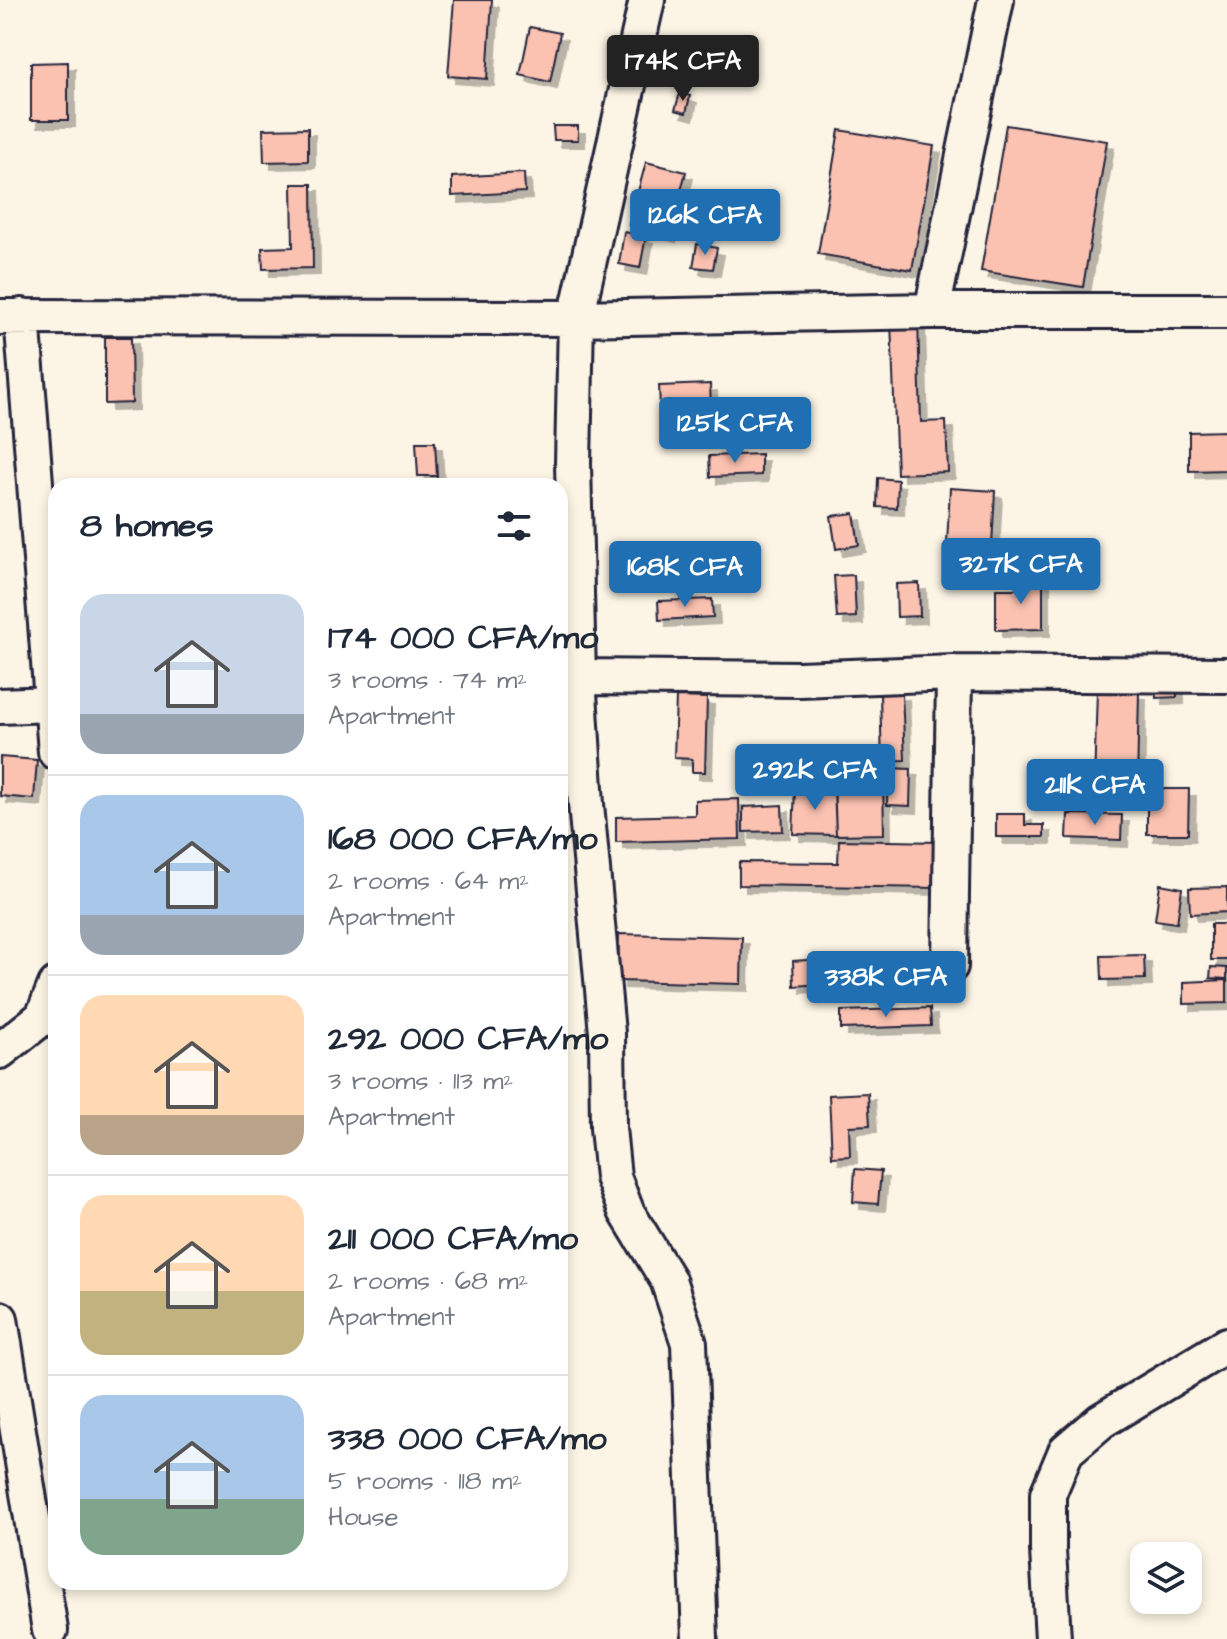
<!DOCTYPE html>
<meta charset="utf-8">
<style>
body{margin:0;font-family:"Architects Daughter",sans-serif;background:#f2f2f3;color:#1f2937;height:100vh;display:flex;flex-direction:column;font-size:30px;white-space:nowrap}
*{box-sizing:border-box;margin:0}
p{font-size:26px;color:#747a83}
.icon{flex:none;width:44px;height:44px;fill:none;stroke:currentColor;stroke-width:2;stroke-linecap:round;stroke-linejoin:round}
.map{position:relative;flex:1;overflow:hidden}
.drawer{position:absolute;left:48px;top:478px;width:520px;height:1112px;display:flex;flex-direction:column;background:#fff;border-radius:24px;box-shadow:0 4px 12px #0003}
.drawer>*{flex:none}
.fabs{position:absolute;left:1130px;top:1542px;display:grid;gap:16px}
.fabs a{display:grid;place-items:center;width:72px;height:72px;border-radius:16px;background:#fff;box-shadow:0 4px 12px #0003;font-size:40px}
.price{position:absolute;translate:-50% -68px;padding:0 18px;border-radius:8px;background:#1f6fb2;color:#fff;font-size:26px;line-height:52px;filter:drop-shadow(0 2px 4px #0008)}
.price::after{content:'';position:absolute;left:50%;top:48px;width:24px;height:18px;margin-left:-12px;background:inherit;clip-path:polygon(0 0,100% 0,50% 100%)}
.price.selected{background:#222;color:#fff}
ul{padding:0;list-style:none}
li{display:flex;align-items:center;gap:24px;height:200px;padding:0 32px}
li+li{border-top:2px solid #e0e1e3}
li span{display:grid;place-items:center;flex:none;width:224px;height:160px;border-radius:24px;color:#555}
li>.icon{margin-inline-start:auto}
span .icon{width:96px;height:96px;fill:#fffc;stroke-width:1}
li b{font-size:34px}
h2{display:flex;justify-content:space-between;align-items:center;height:96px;padding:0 32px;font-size:34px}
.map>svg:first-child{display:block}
.building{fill:#fbc2b1;stroke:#22223b;stroke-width:2;filter:url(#shadow)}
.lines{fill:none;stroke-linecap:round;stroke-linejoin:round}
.minor-casing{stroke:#22223b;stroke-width:40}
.minor{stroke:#fcf5e5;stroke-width:34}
</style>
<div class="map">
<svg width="1227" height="1639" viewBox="0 0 1227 1639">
<defs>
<filter id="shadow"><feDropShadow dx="7" dy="7" stdDeviation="0" flood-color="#0004"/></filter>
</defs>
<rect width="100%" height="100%" fill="#fcf5e5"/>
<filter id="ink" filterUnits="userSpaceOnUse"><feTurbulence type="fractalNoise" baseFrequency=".0125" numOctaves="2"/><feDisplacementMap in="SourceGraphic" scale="16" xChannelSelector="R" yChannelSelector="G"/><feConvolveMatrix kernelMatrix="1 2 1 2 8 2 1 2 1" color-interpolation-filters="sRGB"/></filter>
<g filter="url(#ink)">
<path class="building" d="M454,0H492L487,79L448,76Z
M530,27L560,33L550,82L520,75Z
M68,62V120H31V63Z
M680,93L690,96L686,113L675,110Z
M1006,125L1107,141L1083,287L981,271Z
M553,126H578V140H554Z
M308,128V161L264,162L263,129Z
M839,130L934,146L912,270L818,254Z
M646,162L686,172L669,235L629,225Z
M524,173L525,192L452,196V177Z
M292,184H312L313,268L263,269L262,248L293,247Z
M624,232L646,236L640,268L619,264Z
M697,244L717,248L713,269L693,267Z
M918,320L921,422L946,421L948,472L897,474L891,321Z
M105,337H131L132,403L105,404Z
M710,384L711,405L660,408L659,386Z
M1227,431V470L1189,471V432Z
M416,442H435L437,476H418Z
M761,454V475L710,477L709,456Z
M878,478L898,480L897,508L877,507Z
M950,488L995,491L992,545L947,543Z
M854,513L859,545L836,549L831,516Z
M854,575L856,617L837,618L834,576Z
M1025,576H1043V629L996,630V589H1025Z
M919,583L920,616L897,617L896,584Z
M712,599L713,617L659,620L658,601Z
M1177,682V697L1156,698L1155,683Z
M1097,691L1139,692L1137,785L1094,784Z
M902,693L905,760L882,761L880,694Z
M676,697L707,698L705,772H692V759L674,758Z
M0,757L37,760L34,799L0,796Z
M888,768L911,769L910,806L887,805Z
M1089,769L1090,789L1053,791L1052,771Z
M883,778L884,834L836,835L834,779Z
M795,788H834L836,835L793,834Z
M1147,789H1189L1188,834H1147Z
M739,799L740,839L616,842V817L695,815V800Z
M782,805L783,831L743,832V807Z
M996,814H1025V825H1044V837H996Z
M1068,814L1122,815L1121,840L1067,838Z
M839,840L939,842L938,888L739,885V862L838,863Z
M1160,884L1182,888L1177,923L1155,920Z
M1227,887V912L1190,914L1189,888Z
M1211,924H1227V960H1211Z
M619,934L742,937L741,984L618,981Z
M1144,955L1145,979L1102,980L1101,956Z
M850,957L851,982L794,986L793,961Z
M1211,967L1227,968V979L1210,978Z
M1227,980V1003L1184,1004V982Z
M930,1008L931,1026L841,1029V1011Z
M868,1093L870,1125L849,1126L850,1156L832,1157L829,1095Z
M855,1169L881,1171L878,1204L853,1202Z"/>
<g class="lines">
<defs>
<path id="minor" d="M647,0L576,318L573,463L578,677L586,804L607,1033L608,1128L613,1177L626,1211L668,1280L689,1343L700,1639
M932,311L996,0
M22,316L56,752
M0,317L576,318L932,311H1227
M578,677L799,679L954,673L1227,675
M0,706L52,704
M950,966L954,673
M0,1051L43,1017L56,985
M0,1319L50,1630
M1053,1639L1048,1550V1494L1066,1451L1101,1421L1227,1345"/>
</defs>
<use href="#minor" class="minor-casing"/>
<use href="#minor" class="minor"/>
</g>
</g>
</svg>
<div class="fabs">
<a><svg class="icon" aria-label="layers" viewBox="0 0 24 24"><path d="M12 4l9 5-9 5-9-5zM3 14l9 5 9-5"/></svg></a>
</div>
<b class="price selected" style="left:683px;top:103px">174K CFA</b>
<b class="price" style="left:705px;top:257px">126K CFA</b>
<b class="price" style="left:735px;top:465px">125K CFA</b>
<b class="price" style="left:1021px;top:606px">327K CFA</b>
<b class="price" style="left:685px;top:609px">168K CFA</b>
<b class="price" style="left:815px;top:812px">292K CFA</b>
<b class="price" style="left:1095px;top:827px">211K CFA</b>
<b class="price" style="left:886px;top:1019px">338K CFA</b>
<section class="drawer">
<h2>8 homes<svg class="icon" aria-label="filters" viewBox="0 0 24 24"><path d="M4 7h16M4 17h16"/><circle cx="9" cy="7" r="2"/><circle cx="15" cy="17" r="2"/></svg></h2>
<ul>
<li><span style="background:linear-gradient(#c9d6e8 75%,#9aa5b1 0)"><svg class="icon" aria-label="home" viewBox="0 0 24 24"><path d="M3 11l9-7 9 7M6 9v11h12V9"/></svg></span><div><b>174 000 CFA/mo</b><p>3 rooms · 74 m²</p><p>Apartment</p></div></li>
<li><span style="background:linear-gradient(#a9c7e8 75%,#9aa5b1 0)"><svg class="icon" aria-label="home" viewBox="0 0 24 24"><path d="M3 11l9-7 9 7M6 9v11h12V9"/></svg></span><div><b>168 000 CFA/mo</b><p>2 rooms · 64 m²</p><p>Apartment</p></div></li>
<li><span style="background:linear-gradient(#ffd9b3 75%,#b9a48a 0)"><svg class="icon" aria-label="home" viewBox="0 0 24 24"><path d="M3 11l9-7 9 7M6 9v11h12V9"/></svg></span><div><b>292 000 CFA/mo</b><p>3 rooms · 113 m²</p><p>Apartment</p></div></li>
<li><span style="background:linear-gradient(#ffd9b3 60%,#c2b280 0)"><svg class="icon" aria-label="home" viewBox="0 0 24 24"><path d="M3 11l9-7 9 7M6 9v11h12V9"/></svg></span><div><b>211 000 CFA/mo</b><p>2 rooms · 68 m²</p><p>Apartment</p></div></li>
<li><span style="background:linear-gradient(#a9c7e8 65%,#7fa58c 0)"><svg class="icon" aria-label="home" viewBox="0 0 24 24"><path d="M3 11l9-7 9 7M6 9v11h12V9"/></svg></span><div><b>338 000 CFA/mo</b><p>5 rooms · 118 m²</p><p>House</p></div></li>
</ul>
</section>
</div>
